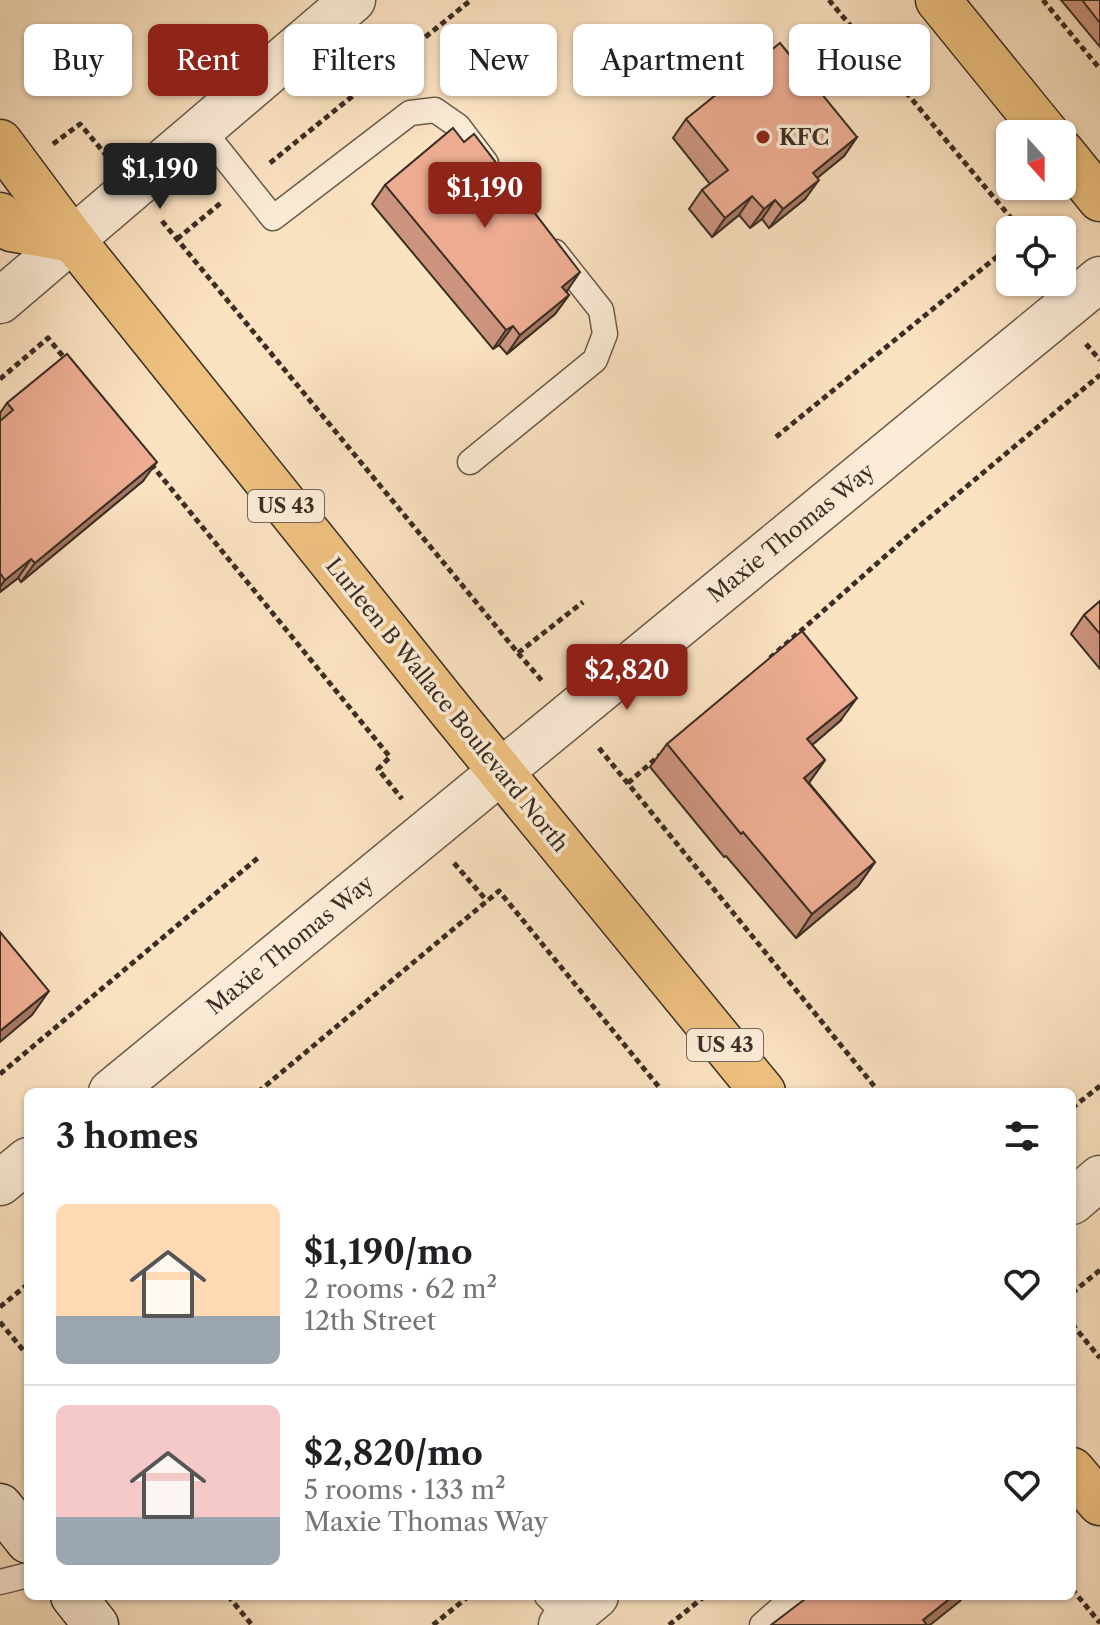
<!DOCTYPE html>
<meta charset="utf-8">
<style>
body{margin:0;font-family:"Libre Caslon Text",serif;background:#f2f2f2;color:#202124;height:100vh;display:flex;flex-direction:column;font-size:30px;white-space:nowrap}
*{box-sizing:border-box;margin:0}
p{font-size:26px;color:#757577}
.icon{flex:none;width:44px;height:44px;fill:none;stroke:currentColor;stroke-width:2;stroke-linecap:round;stroke-linejoin:round}
.map{position:relative;flex:1;overflow:hidden}
.panel{position:absolute;left:24px;top:1088px;width:1052px;height:512px;display:flex;flex-direction:column;background:#fff;border-radius:12px;box-shadow:0 2px 6px #0004}
.panel>*{flex:none}
.hud{position:absolute;left:24px;top:24px;width:1052px;height:72px;display:flex;gap:16px}
.needle{width:52px;rotate:159deg}
.controls{position:absolute;left:996px;top:120px;display:grid;gap:16px}
.controls a{display:grid;place-items:center;width:80px;height:80px;border-radius:12px;background:#fff;box-shadow:0 2px 6px #0004;font-size:40px}
.price{position:absolute;translate:-50% -68px;padding:0 18px;border-radius:8px;background:#8f2418;color:#fff;font-size:26px;line-height:52px;filter:drop-shadow(0 2px 4px #0008)}
.price::after{content:'';position:absolute;left:50%;top:48px;width:24px;height:18px;margin-left:-12px;background:inherit;clip-path:polygon(0 0,100% 0,50% 100%)}
.price.current{background:#222;color:#fff}
ul{padding:0;list-style:none}
li{display:flex;align-items:center;gap:24px;height:200px;padding:0 32px}
li+li{border-top:2px solid #e0e0e0}
li span{display:grid;place-items:center;flex:none;width:224px;height:160px;border-radius:12px;color:#555}
li>.icon{margin-inline-start:auto}
span .icon{width:96px;height:96px;fill:#fffc;stroke-width:1}
li b{font-size:34px}
h2{display:flex;justify-content:space-between;align-items:center;height:96px;padding:0 32px;font-size:34px}
.pill{padding:0 28px;border-radius:12px;background:#fff;box-shadow:0 2px 6px #0004;font-size:28px;line-height:72px}
.pill.current{background:#8f2418;color:#fff}
.map>svg:first-child{display:block}
.lines{fill:none;stroke-linecap:round;stroke-linejoin:round}
.service-casing{stroke:#6b5b4b;stroke-width:27}
.minor-casing{stroke:#6b5b4b;stroke-width:47}
.tertiary-casing{stroke:#6b5b4b;stroke-width:47}
.secondary-casing{stroke:#3b2e24;stroke-width:47}
.primary-casing{stroke:#3b2e24;stroke-width:47}
.trunk-casing{stroke:#3b2e24;stroke-width:47}
.motorway-casing{stroke:#3b2e24;stroke-width:47}
.path{stroke:#3b2e24;stroke-width:5;stroke-dasharray:6 4;stroke-linecap:butt}
.service{stroke:#fcecd7;stroke-width:24}
.minor{stroke:#fcecd7;stroke-width:44}
.tertiary{stroke:#fcecd7;stroke-width:44}
.secondary{stroke:#fcecd7;stroke-width:44}
.primary{stroke:#eec180;stroke-width:44}
.trunk{stroke:#eec180;stroke-width:44}
.motorway{stroke:#eec180;stroke-width:44}
.wall{fill:#cc947e;stroke:#3b2e24;stroke-width:2}
.shaded-wall{fill:#a67866;stroke:#3b2e24;stroke-width:2}
.building{fill:#edac92;stroke:#3b2e24;stroke-width:2}
.poi-dot{fill:#8f2418;stroke:#fcecd7;stroke-width:3}
.labels{text-anchor:middle;dominant-baseline:central;stroke-width:7;stroke-linejoin:round;paint-order:stroke}
.shield{fill:#fcecd7;stroke:#75675a;stroke-width:2}
.shield-label{font-size:20px;font-weight:bold;fill:#3b2e24}
.poi-label{font-size:22px;font-weight:bold;fill:#3b2e24;stroke:#fcecd7;text-anchor:start}
.street-label{font-size:22px;fill:#3b2e24;stroke:#fcecd7}
</style>
<div class="map">
<svg width="1100" height="1625" viewBox="0 0 1100 1625">
<rect width="100%" height="100%" fill="#fbe2c1"/>
<filter id="stains"><feTurbulence type="fractalNoise" baseFrequency=".0025" numOctaves="4"/><feColorMatrix values="0 0 0 0 .2 0 0 0 0 .09 0 0 0 0 .02 0 0 0 .5 -.17"/></filter>
<radialGradient id="worn" r=".72"><stop offset=".6" stop-color="#630" stop-opacity="0"/><stop offset="1" stop-color="#630" stop-opacity=".3"/></radialGradient>
<g class="lines">
<defs>
<path id="service" d="M202,129L273,218L410,113L435,110L458,126L486,163
M470,462L595,360L605,334L601,310L555,252
M0,1582L28,1575
M547,1596L569,1618
M762,1625L795,1596"/>
<path id="minor" d="M0,301L353,0
M111,1092L1100,279
M0,1183L28,1160"/>
<path id="tertiary" d="M1072,1202L1100,1178
M561,1625L596,1596"/>
<path id="secondary" d="M0,1506L28,1541
M73,1596L96,1625"/>
<path id="primary" d="M0,215L11,229L73,240"/>
<path id="trunk" d="M938,0L1047,134
M1062,152L1100,199
M73,240L452,712L763,1092
M1072,1470L1100,1503"/>
<path id="motorway" d="M0,142L73,240"/>
</defs>
<use href="#service" class="service-casing"/>
<use href="#minor" class="minor-casing"/>
<use href="#tertiary" class="tertiary-casing"/>
<use href="#secondary" class="secondary-casing"/>
<use href="#primary" class="primary-casing"/>
<use href="#trunk" class="trunk-casing"/>
<use href="#motorway" class="motorway-casing"/>
<path class="path" d="M829,0L1021,230
M1043,0L1100,69
M53,144L80,124L106,155
M270,163L471,0
M162,221L518,653L583,602
M177,239L222,202
M1086,344L1100,360
M0,379L48,338L66,360
M776,437L1010,246
M151,464L390,757L378,769L402,799
M518,653L543,682
M770,658L917,528L1100,375
M599,748L879,1092
M628,783L660,755
M454,863L487,901
M0,1074L259,857
M258,1092L499,891L663,1092
M1072,1108L1100,1086
M1072,1293L1100,1270
M0,1307L28,1284
M0,1322L28,1356
M1072,1324L1100,1358
M1072,1589L1100,1623
M228,1596L252,1625
M433,1625L469,1596
M669,1625L705,1596"/>
<use href="#service" class="service"/>
<use href="#minor" class="minor"/>
<use href="#tertiary" class="tertiary"/>
<use href="#secondary" class="secondary"/>
<use href="#primary" class="primary"/>
<use href="#trunk" class="trunk"/>
<use href="#motorway" class="motorway"/>
</g>
<path class="wall" d="M1061,0H1100V47Z
M686,119L857,137L844,156L817,178L805,199L769,228L762,219L750,228L739,215L712,237L689,209L702,190L710,184L673,138Z
M385,185L566,292L569,295L555,314L507,354L499,345L493,349L372,204Z
M7,403L143,481L21,582L18,578L0,592V413Z
M1100,601V669L1071,634L1084,615Z
M840,721L812,745L825,760L809,783L875,862L858,886L796,938L726,856L724,857L650,767L667,744Z"/>
<path class="shaded-wall" d="M857,137L844,156L800,192L813,173Z
M819,180L805,199L769,228L783,209Z
M752,196L739,215L712,237L725,218Z
M775,200L762,219L750,228L764,209Z
M580,272L567,291L549,306L562,287Z
M569,295L555,314L507,354L520,335Z
M513,326L499,345L493,349L506,330Z
M157,462L143,481L21,582L35,563Z
M31,559L18,578L0,592V587L5,580Z
M857,698L840,721L791,763L807,739Z
M825,760L808,784L804,778Z
M875,862L858,886L796,938L812,914Z
M49,991L32,1015L0,1042V1031Z
M953,1596H964L960,1601L930,1625H920L923,1620Z"/>
<path class="building" d="M1082,0H1100V23Z
M780,43L857,137L813,173L819,180L783,209L775,200L764,209L752,196L725,218L702,190L728,170L686,119Z
M453,128L464,142L474,134L580,272L562,287L569,295L520,335L513,326L506,330L385,185Z
M67,354L157,462L35,563L31,559L5,580L0,573V421L13,410L7,403Z
M1100,601V634L1084,615Z
M802,631L857,698L807,739L825,760L804,778L875,862L812,914L743,832L741,834L667,744Z
M0,932L49,991L0,1031Z
M809,1596H953L923,1620L927,1625H771Z"/>
<circle class="poi-dot" cx="763" cy="137" r="8"/>
<g class="labels">
<g class="shield">
<rect x="248" y="490" width="76" height="32" rx="6"/>
<rect x="687" y="1029" width="76" height="32" rx="6"/>
</g>
<g class="shield-label">
<text x="286" y="506">US 43</text>
<text x="725" y="1045">US 43</text>
</g>
<g class="poi-label">
<text x="779" y="137">KFC</text>
</g>
<g class="street-label">
<text transform="translate(791 533) rotate(-39)">Maxie Thomas Way</text>
<text transform="translate(447 705) rotate(51)">Lurleen B Wallace Boulevard North</text>
<text transform="translate(290 945) rotate(-39)">Maxie Thomas Way</text>
</g>
</g>
<rect width="100%" height="100%" filter="url(#stains)"/>
<rect width="100%" height="100%" fill="url(#worn)"/>
</svg>
<div class="controls">
<a><svg class="needle" viewBox="-14 -14 28 28"><path d="M0-13l5 13h-10z" fill="#e53935"/><path d="M0 13l5-13h-10z" fill="#757577"/></svg></a>
<a><svg class="icon" aria-label="locate" viewBox="0 0 24 24"><circle cx="12" cy="12" r="6"/><path d="M12 2v4M12 18v4M2 12h4M18 12h4"/></svg></a>
</div>
<b class="price current" style="left:160px;top:211px">$1,190</b>
<b class="price" style="left:485px;top:230px">$1,190</b>
<b class="price" style="left:627px;top:712px">$2,820</b>
<div class="hud">
<a class="pill">Buy</a>
<a class="pill current">Rent</a>
<a class="pill">Filters</a>
<a class="pill">New</a>
<a class="pill">Apartment</a>
<a class="pill">House</a>
</div>
<section class="panel">
<h2>3 homes<svg class="icon" aria-label="filters" viewBox="0 0 24 24"><path d="M4 7h16M4 17h16"/><circle cx="9" cy="7" r="2"/><circle cx="15" cy="17" r="2"/></svg></h2>
<ul>
<li><span style="background:linear-gradient(#ffd9b3 70%,#9aa5b1 0)"><svg class="icon" aria-label="home" viewBox="0 0 24 24"><path d="M3 11l9-7 9 7M6 9v11h12V9"/></svg></span><div><b>$1,190/mo</b><p>2 rooms · 62 m²</p><p>12th Street</p></div><svg class="icon" aria-label="heart" viewBox="0 0 24 24"><path d="M12 20l-8-8c-3-5 5-10 8-4 3-6 11-1 8 4z"/></svg></li>
<li><span style="background:linear-gradient(#f6c9c9 70%,#9aa5b1 0)"><svg class="icon" aria-label="home" viewBox="0 0 24 24"><path d="M3 11l9-7 9 7M6 9v11h12V9"/></svg></span><div><b>$2,820/mo</b><p>5 rooms · 133 m²</p><p>Maxie Thomas Way</p></div><svg class="icon" aria-label="heart" viewBox="0 0 24 24"><path d="M12 20l-8-8c-3-5 5-10 8-4 3-6 11-1 8 4z"/></svg></li>
</ul>
</section>
</div>
